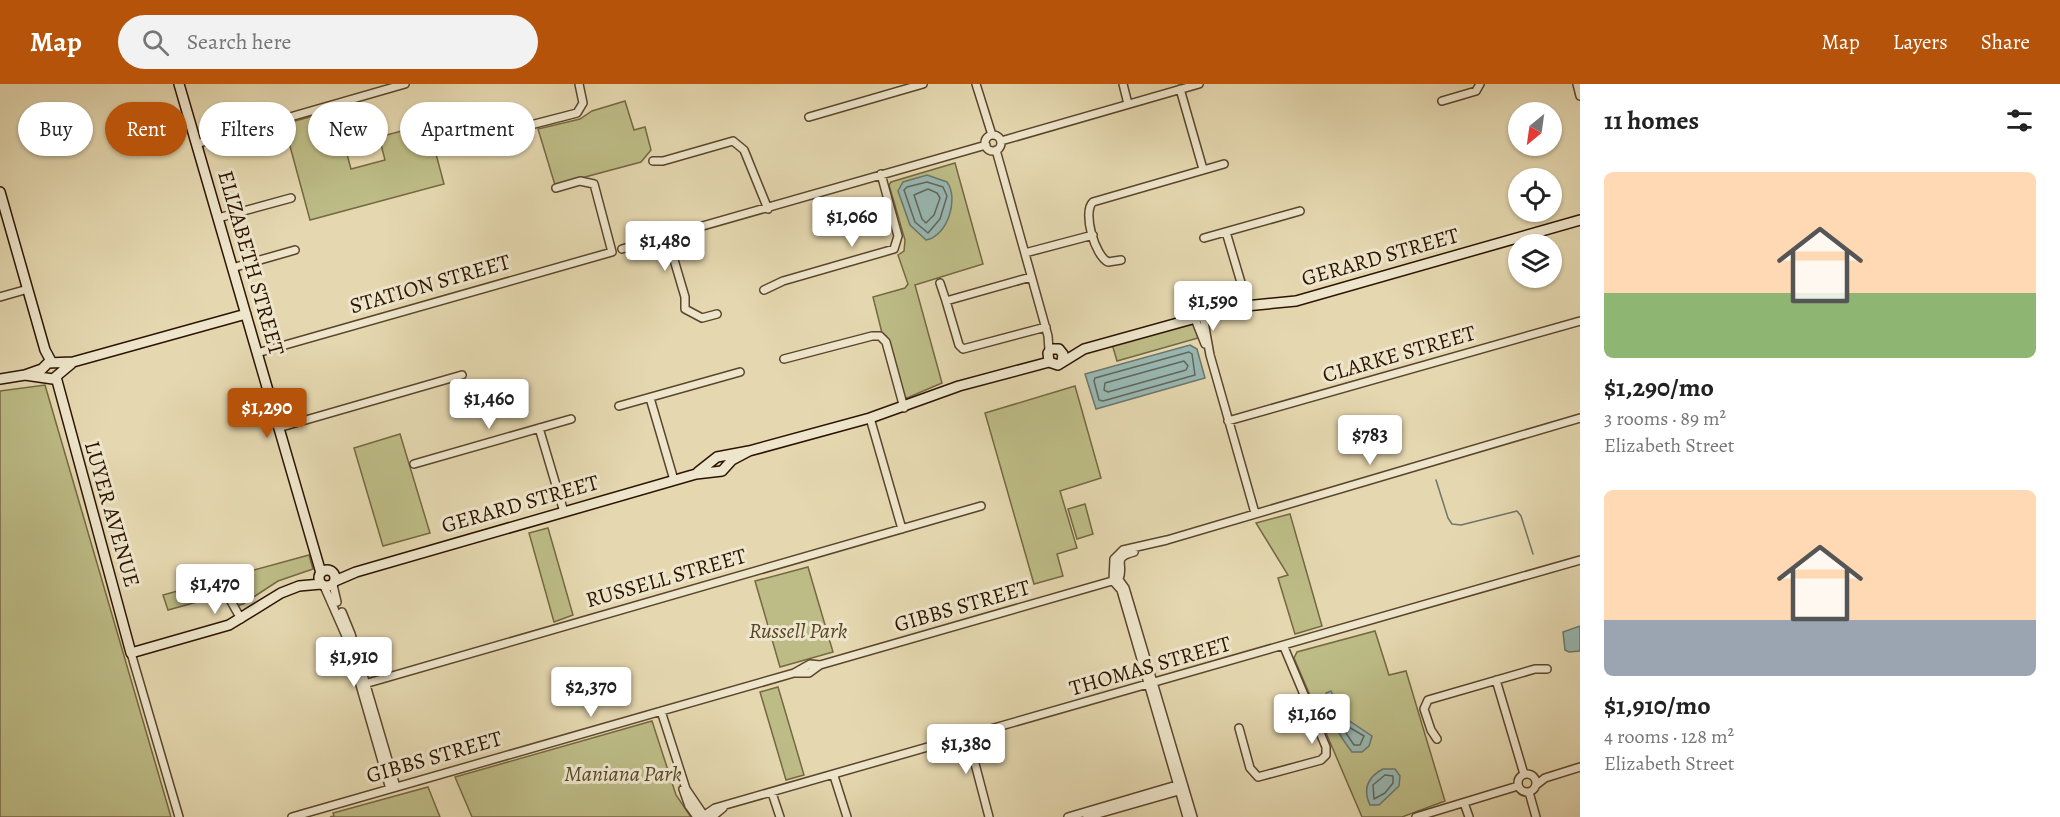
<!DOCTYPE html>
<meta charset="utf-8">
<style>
body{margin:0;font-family:Alegreya,serif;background:#f2f2f2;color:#222;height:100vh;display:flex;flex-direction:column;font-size:22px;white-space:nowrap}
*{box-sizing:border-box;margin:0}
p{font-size:20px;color:#767676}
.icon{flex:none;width:33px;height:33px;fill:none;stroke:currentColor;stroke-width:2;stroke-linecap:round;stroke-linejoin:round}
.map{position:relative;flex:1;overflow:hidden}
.drawer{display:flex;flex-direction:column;background:#fff;width:480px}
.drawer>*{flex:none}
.banner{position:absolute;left:18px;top:18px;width:570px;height:54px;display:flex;gap:12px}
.needle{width:39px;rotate:209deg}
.controls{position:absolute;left:1508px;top:18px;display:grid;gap:12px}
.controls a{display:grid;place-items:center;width:54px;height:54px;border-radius:50%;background:#fff;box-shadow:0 2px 4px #0004;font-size:30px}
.price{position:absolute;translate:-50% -51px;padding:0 14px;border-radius:6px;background:#fff;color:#222;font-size:20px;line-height:39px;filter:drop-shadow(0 2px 3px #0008)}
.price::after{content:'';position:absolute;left:50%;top:36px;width:18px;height:14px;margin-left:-9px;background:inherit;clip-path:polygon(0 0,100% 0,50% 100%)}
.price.on{background:#b45309;color:#fff}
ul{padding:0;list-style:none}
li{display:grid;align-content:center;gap:12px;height:318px;padding:0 24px}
li span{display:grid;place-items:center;height:186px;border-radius:9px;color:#555}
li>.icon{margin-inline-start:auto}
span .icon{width:108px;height:108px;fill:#fffc;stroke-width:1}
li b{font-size:26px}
h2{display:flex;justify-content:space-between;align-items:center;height:72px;padding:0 24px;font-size:26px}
.chip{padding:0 21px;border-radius:27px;background:#fff;box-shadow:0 2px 4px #0004;font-size:21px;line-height:54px}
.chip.on{background:#b45309;color:#fff}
header{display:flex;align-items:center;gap:36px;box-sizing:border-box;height:84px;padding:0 30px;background:#b45309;color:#fff}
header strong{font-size:28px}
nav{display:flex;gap:33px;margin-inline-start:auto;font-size:21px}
.search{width:420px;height:54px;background:#f2f2f2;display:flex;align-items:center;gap:15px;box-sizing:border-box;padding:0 21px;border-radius:33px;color:#767676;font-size:22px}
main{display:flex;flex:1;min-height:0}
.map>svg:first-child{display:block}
.green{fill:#bdbc86;stroke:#756843;stroke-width:1.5}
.water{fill:#98b8b3;stroke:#6d766b;stroke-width:1.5}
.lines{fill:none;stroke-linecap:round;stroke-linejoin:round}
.shore{stroke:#62665a;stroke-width:1.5}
.stream{stroke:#6d766b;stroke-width:1.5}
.street-casing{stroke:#5b452c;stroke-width:10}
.secondary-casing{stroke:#2d1400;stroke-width:12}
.street{stroke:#eee6cc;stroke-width:7}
.secondary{stroke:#eee6cc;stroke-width:9}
.labels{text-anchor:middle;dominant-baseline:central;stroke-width:6;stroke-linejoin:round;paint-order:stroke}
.street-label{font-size:22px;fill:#2d1400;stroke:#eee6cc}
.park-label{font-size:22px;font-style:italic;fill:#584628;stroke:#eee6cc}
</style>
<header>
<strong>Map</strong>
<div class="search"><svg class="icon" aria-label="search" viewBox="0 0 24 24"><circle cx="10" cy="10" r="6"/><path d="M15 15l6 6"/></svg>Search here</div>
<nav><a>Map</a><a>Layers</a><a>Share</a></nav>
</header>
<main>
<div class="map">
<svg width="1580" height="733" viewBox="0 0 1580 733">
<rect width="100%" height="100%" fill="#e5d8b0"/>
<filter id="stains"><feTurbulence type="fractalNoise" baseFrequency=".00333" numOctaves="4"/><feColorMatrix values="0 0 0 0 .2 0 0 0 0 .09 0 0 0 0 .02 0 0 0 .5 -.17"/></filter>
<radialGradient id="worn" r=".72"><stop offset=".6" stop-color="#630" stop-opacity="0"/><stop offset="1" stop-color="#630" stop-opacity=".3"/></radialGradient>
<path class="green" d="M625,17L634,46L645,43L651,66L641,78L555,101L538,45L580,35L592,27Z
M335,26L351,85L385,76L379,53L428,40L444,100L310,136L284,40Z
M955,79L983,180L915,201L942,299L907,314L903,311L886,252L882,249L873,213L905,204L908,200L898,171L904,167L905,156L889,101L891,98Z
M1193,238L1198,254L1117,277L1112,260Z
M45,301L171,733H0V307Z
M1075,302L1101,394L1060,407L1077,464L1057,470L1063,492L1034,500L985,329Z
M400,350L430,449L383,462L354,364Z
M1085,420L1093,450L1077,455L1068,425Z
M1290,430L1322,542L1295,550L1278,494L1288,491L1256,439Z
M548,444L573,531L554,538L529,449Z
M309,471L313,485L278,497L243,520L237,522L222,511L168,526L163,511Z
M808,483L833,568L780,583L755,497Z
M1375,547L1389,591L1406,587L1445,717L1402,733H1362L1294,574L1297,568Z
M778,603L804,691L786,696L760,608Z
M652,637L676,711L691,733H472L455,693Z
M428,703L440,733H330L334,732L333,729Z"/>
<path class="water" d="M927,91L947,98C959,114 948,152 926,156L910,141L898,107L903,98Z
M1190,261L1197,265L1205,294L1096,325L1085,290Z
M1580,542V567L1569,568L1565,566L1563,548Z
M1331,607L1345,634L1372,652L1369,662L1362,668H1352C1337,649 1329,632 1326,609Z
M1383,685H1395L1400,692L1399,702L1379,721H1370C1362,704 1368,693 1383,685Z"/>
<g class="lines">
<path class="shore" d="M927,98L943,103L947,112L940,135L928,149L915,138L904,106L907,103Z
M928,105L937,109L940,114L934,131L926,139L922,135L914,111Z
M1189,268L1192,270L1195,291L1103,317L1099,316L1094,297L1095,294Z
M1184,277L1188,282L1186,286L1108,308L1104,306L1105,299Z
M1347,642L1364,652L1360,661H1354L1342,643Z
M1385,691L1393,692V699L1385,709L1374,715L1373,701Z"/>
<path class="stream" d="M1436,396L1448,434L1452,440L1461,441L1517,427L1521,432L1533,470"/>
<defs>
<path id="street" d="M976,0L992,51
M1123,0L1128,20
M1577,0L1580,12
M1180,5L1203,85
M1442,17L1476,7L1480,0
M809,33L923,0
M985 59a8 8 0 1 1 16 0a8 8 0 1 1-16 0Z
M1001,57L1199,0
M196,60L405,0
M438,65L577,29L583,19L579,0
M996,66L1048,252L1049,266
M653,77H663L733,57L744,66L768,125
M218,134L291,114
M1226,148L1248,222
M667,152L685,213V225L702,234L717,230
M1204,154L1300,127
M622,165L986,61
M1025,169L1093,151
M1121,176L1108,178C1095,172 1082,128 1093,118L1224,80
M232,184L295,166
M1031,193L946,217L959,261L963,265L1046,243
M940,199L946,217
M764,206L783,197L894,165L898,152L881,90
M0,213L28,205
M1203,232L1210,271L1255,429
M1195,235L1205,260
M257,269L612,168L594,100L580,97L556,104
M784,275L872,252H880L886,258L904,324
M650,314L674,396
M619,322L740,288
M870,334L902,445
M1228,337L1580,237
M278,344L462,291
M539,344L564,428
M414,380L571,335
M1117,493L1125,504L1193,733
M1119,495C1125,480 1111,474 1134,468
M219,496L241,535
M1113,497L1114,475L1123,466L1167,456L1580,334
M1113,497L1121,506L1187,733
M333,501L337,518
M324,502L346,552L390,705
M342,528L351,550L396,703
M131,569L179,733
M794,589H809L820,581
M1496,596L1524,690
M361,601L981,422
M661,627L686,705L705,733
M1239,644L1250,684L1258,693L1321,676L1326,671V663L1284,563
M968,653L989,733
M1437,655L1431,646L1424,625L1428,616L1535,585H1547
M1518 699a9 9 0 1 1 18 0a9 9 0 1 1-18 0Z
M834,692L847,733
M1536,701L1545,694L1580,683
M683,705L689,722L697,733
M1529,708L1536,733
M772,709L780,733
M1464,719L1469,733
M292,733L794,589L810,580L820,581L1119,495
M702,733L715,724L1580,476
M712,733L723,724
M1068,733L1180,700
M1087,733L1182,706
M1416,733L1518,702"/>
<path id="secondary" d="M179,0L321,489
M0,108L45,266L52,279
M1062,277L1063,270L1059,265H1051L1048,269L1049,278L1058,281L1084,265L1203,232L1235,223L1296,217L1580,136
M25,291L42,285L48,279L73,278L246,230
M56,293L131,569L229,541L281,509L299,502L321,500
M0,295L25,291L53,295L71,280
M698,388L717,373L749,367L870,334L959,302L1049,278
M319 494a8 8 0 1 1 16 0a8 8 0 1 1-16 0Z
M335,497L356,488L696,390L722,387L732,376L749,367"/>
</defs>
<use href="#street" class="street-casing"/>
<use href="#secondary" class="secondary-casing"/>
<use href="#street" class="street"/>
<use href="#secondary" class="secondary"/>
</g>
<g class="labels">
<g class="street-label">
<text transform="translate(1380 173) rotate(-16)">GERARD STREET</text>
<text transform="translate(251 179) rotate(74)">ELIZABETH STREET</text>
<text transform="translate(430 200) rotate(-16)">STATION STREET</text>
<text transform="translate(1399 270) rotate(-16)">CLARKE STREET</text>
<text transform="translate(520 420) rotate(-16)">GERARD STREET</text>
<text transform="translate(112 430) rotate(74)">LUYER AVENUE</text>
<text transform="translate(666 494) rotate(-16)">RUSSELL STREET</text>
<text transform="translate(962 522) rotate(-16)">GIBBS STREET</text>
<text transform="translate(1150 582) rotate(-16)">THOMAS STREET</text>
<text transform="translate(434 673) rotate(-16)">GIBBS STREET</text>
</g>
<g class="park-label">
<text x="798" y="547">Russell Park</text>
<text x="623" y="690">Maniana Park</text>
</g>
</g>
<rect width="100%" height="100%" filter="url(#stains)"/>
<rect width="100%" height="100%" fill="url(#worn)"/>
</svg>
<div class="controls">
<a><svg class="needle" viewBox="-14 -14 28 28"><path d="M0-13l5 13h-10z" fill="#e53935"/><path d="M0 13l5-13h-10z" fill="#767676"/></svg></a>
<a><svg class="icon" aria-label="locate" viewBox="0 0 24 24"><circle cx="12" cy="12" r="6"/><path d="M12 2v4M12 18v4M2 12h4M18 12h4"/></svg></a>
<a><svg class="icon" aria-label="layers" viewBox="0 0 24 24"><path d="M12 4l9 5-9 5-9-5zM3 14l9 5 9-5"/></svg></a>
</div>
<b class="price" style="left:852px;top:164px">$1,060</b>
<b class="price" style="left:665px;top:188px">$1,480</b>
<b class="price" style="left:1213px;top:248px">$1,590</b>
<b class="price" style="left:489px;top:346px">$1,460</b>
<b class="price on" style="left:267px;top:355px">$1,290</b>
<b class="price" style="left:1370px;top:382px">$783</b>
<b class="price" style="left:215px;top:531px">$1,470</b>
<b class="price" style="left:354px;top:604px">$1,910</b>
<b class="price" style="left:591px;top:634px">$2,370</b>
<b class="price" style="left:1312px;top:661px">$1,160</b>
<b class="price" style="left:966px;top:691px">$1,380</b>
<div class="banner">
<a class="chip">Buy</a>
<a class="chip on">Rent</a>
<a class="chip">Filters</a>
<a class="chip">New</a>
<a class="chip">Apartment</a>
</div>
</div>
<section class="drawer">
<h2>11 homes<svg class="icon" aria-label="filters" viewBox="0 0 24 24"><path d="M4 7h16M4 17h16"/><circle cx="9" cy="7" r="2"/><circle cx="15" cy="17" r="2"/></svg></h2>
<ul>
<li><span style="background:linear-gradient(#ffd9b3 65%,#8fb573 0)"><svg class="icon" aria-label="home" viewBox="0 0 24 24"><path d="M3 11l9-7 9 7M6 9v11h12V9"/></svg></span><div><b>$1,290/mo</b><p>3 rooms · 89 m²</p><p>Elizabeth Street</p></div></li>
<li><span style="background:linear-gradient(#ffd9b3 70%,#9aa5b1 0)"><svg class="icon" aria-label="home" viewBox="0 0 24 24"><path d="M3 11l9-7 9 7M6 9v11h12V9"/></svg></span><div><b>$1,910/mo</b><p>4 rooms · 128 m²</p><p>Elizabeth Street</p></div></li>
</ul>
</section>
</main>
